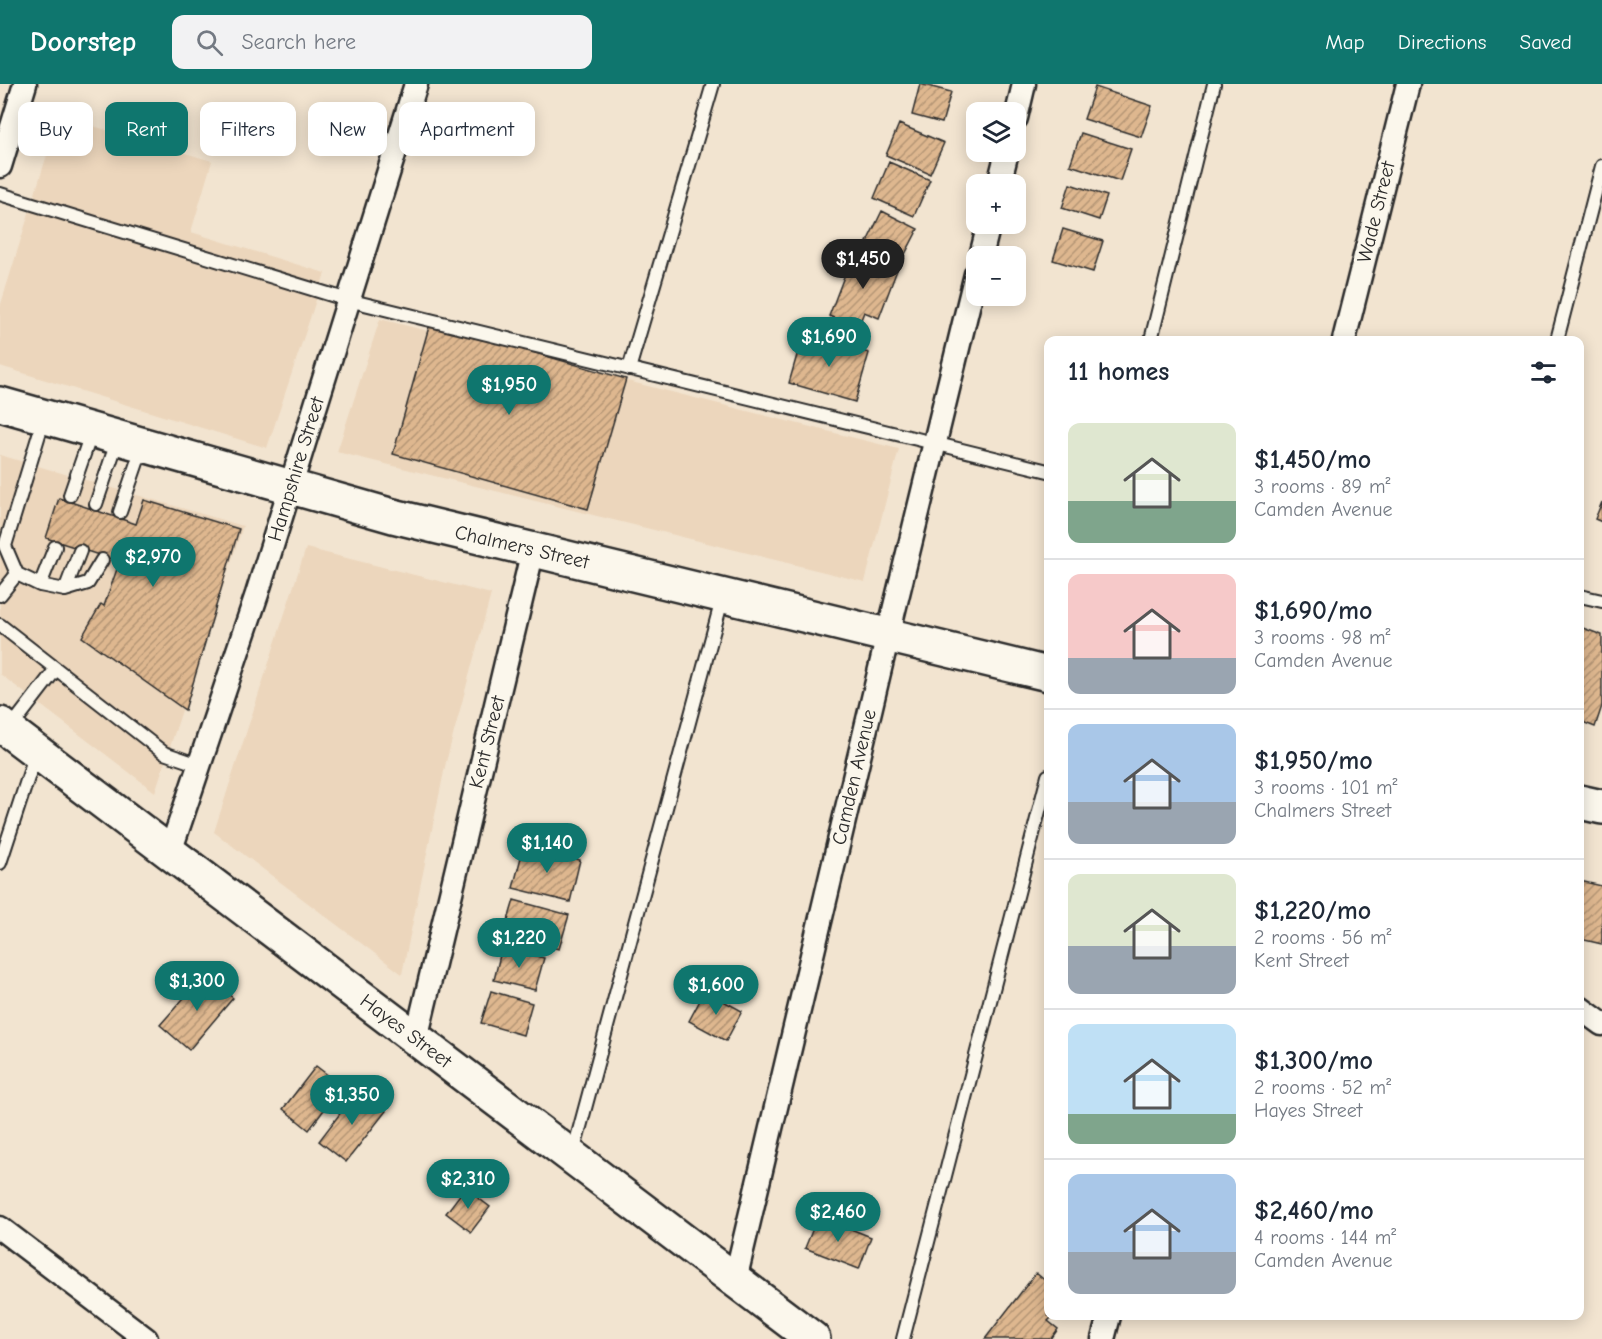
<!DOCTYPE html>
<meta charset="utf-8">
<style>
body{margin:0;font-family:"Comic Neue",sans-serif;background:#f2f2f3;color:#1f2937;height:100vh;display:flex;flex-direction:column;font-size:22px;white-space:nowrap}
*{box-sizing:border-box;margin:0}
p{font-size:20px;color:#747a83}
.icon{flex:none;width:33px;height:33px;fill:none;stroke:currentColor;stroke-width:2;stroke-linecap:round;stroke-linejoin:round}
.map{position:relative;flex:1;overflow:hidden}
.details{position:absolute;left:1044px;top:252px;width:540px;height:984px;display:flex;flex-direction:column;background:#fff;border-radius:12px;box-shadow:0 3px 15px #0003}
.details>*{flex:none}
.hud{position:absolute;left:18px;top:18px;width:570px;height:54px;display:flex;gap:12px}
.buttons{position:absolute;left:966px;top:18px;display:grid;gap:12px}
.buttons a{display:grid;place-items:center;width:60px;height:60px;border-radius:12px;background:#fff;box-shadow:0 3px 15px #0003;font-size:30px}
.price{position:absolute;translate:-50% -51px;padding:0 14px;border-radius:21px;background:#0f766e;color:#fff;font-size:20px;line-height:39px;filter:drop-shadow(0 2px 3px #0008)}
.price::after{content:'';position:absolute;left:50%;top:36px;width:18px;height:14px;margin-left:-9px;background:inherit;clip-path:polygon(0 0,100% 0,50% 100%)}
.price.selected{background:#222;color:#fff}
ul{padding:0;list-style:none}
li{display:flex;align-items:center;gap:18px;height:150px;padding:0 24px}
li+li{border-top:2px solid #e0e1e3}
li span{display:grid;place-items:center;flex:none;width:168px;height:120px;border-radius:12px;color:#555}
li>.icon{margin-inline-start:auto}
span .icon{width:72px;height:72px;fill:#fffc;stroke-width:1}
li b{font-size:26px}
h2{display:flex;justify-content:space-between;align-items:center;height:72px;padding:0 24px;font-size:26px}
.chip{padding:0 21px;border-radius:12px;background:#fff;box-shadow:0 3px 15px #0003;font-size:21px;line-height:54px}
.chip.selected{background:#0f766e;color:#fff}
header{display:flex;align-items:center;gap:36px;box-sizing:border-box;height:84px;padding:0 30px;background:#0f766e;color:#fff}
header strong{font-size:28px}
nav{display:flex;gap:33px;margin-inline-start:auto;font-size:21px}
.search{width:420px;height:54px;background:#f2f2f3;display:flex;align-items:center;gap:15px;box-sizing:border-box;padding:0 21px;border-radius:12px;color:#747a83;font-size:22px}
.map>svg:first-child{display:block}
.built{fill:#ecd6bc}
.building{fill:url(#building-hatch);stroke:#2b2b2b;stroke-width:1.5}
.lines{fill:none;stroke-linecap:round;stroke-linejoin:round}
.lane-casing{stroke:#2b2b2b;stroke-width:16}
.street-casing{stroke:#2b2b2b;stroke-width:27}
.secondary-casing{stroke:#2b2b2b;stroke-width:38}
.lane{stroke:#fbf7ec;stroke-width:12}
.street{stroke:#fbf7ec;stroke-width:22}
.secondary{stroke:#fbf7ec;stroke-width:33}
.labels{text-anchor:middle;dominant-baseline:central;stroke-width:6;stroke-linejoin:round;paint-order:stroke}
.street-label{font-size:20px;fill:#2b2b2b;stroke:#fbf7ec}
</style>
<header>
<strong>Doorstep</strong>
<div class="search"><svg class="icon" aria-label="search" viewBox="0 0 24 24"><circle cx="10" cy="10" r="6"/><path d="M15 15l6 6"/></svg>Search here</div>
<nav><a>Map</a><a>Directions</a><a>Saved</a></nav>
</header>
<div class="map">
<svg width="1602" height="1255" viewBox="0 0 1602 1255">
<defs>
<pattern id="building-hatch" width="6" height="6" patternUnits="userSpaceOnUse" patternTransform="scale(1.5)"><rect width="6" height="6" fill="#deb78f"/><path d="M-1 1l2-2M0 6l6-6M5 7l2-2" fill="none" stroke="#b49575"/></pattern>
</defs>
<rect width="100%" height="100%" fill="#f2e4d0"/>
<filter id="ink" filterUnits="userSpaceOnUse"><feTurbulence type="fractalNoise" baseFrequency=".0167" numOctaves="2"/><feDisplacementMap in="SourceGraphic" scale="12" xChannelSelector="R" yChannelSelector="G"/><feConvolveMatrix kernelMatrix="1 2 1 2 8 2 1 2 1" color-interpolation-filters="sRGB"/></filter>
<g filter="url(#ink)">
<path class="built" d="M59,32L212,77L191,148L325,189L267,364L0,282V223Z
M380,235L899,365L865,498L337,368Z
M0,371L243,442L155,708L0,590Z
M306,464L491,510L446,678L402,890L214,748Z"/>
<path class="building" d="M920,0L951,8L942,39L912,31Z
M1095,3L1152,22L1141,53L1084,35Z
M899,40L944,59L930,90L886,71Z
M1081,49L1131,65L1120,97L1070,81Z
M889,78L930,96L914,132L874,114Z
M1070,100L1107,112L1099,136L1062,124Z
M882,127L918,145L902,176L867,158Z
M1063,145L1103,157L1093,188L1053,176Z
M853,169L897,186L879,234L864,228L858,243L829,232Z
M430,239L626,295L588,425L393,370Z
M803,250L869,269L855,318L789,299Z
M59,414L136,440L144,416L239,445L185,626L82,553L101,520L104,522L117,485L122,486L124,479L46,454Z
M1602,418V438L1595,435Z
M1580,543L1602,551V622L1595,643L1580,637Z
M524,762L580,776L570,818L513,804Z
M1580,797L1602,802V860L1580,855Z
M514,816L569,831L559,865L504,850Z
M502,863L544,874L535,906L494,896Z
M205,890L233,914L189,966L160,941Z
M491,907L532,919L523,951L481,939Z
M705,907L742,927L726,957L689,937Z
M316,982L342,1002L309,1046L283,1025Z
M358,1006L386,1027L346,1078L319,1057Z
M465,1104L490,1123L471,1148L446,1129Z
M818,1132L871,1153L859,1185L805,1164Z
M1036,1189L1048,1199V1232H1053L1048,1237L1058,1245L1051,1255H985Z"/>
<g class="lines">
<defs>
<path id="lane" d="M0,110L348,216L1048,387
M1151,256L1214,0
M1557,256L1602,82
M629,285L713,0
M44,334L5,462L17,490L40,501L65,506L88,499L102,476
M70,411L92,347
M96,420L118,355
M120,428L143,361
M40,501L55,463
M65,506L80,467
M0,511L17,490
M1580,512L1602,517
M0,541L164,669L199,681
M9,646L56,585
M0,779L36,669
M573,1069L723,512
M903,1255L1048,692"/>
<path id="street" d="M1016,34L1024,0
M0,82L25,0
M999,100L1007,68
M981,172L989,140
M1344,256L1408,0
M170,768L257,510L416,0
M1580,924L1602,940
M416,955L533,466
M0,1144L146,1255
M735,1196L888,551L976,190
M1103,1255L1109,1232"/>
<path id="secondary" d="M0,320L393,432L1048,590
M0,640L813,1255
M1580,718L1602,723"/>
</defs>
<use href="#lane" class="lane-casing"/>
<use href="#street" class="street-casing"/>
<use href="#secondary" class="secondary-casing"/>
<use href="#lane" class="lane"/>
<use href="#street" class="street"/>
<use href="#secondary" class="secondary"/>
</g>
</g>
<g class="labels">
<g class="street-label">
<text transform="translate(1376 128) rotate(-76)">Wade Street</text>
<text transform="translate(296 385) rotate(-73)">Hampshire Street</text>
<text transform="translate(522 463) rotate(13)">Chalmers Street</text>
<text transform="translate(487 658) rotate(-76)">Kent Street</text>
<text transform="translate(854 693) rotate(-77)">Camden Avenue</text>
<text transform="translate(406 947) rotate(37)">Hayes Street</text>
</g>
</g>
</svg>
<div class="buttons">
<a><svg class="icon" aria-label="layers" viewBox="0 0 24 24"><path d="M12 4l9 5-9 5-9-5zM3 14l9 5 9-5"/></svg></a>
<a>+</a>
<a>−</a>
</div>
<b class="price selected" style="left:863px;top:206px">$1,450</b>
<b class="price" style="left:829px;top:284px">$1,690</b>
<b class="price" style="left:509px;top:332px">$1,950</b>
<b class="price" style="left:153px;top:504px">$2,970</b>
<b class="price" style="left:547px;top:790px">$1,140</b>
<b class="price" style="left:519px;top:885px">$1,220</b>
<b class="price" style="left:197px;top:928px">$1,300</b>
<b class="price" style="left:716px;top:932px">$1,600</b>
<b class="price" style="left:352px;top:1042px">$1,350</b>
<b class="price" style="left:468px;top:1126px">$2,310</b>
<b class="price" style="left:838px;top:1159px">$2,460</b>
<div class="hud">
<a class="chip">Buy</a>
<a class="chip selected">Rent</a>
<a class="chip">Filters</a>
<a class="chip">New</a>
<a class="chip">Apartment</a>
</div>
<section class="details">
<h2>11 homes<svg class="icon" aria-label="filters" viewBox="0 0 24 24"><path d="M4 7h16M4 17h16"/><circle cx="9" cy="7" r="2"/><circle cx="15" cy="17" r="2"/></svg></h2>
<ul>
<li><span style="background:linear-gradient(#dfe7d0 65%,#7fa58c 0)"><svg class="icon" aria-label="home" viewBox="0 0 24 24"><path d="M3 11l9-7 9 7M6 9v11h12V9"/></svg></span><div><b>$1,450/mo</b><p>3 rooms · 89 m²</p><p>Camden Avenue</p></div></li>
<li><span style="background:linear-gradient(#f6c9c9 70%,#9aa5b1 0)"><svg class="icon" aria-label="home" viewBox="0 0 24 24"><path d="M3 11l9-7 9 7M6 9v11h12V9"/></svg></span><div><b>$1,690/mo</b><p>3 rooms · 98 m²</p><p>Camden Avenue</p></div></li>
<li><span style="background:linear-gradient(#a9c7e8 65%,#9aa5b1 0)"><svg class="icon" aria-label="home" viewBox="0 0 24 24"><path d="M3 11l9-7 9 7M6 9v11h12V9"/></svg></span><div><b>$1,950/mo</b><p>3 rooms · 101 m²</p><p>Chalmers Street</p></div></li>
<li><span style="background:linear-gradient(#dfe7d0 60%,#9aa5b1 0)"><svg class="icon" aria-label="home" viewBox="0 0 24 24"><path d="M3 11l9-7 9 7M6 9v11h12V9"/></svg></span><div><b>$1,220/mo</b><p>2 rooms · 56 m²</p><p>Kent Street</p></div></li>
<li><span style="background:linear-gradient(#bfe0f5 75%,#7fa58c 0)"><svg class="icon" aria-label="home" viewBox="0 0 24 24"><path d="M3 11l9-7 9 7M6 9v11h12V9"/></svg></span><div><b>$1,300/mo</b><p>2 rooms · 52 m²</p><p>Hayes Street</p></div></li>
<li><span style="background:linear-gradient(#a9c7e8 65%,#9aa5b1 0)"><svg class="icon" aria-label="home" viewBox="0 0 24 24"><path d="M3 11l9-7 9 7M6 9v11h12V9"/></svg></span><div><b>$2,460/mo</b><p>4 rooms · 144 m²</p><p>Camden Avenue</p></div></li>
</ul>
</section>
</div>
